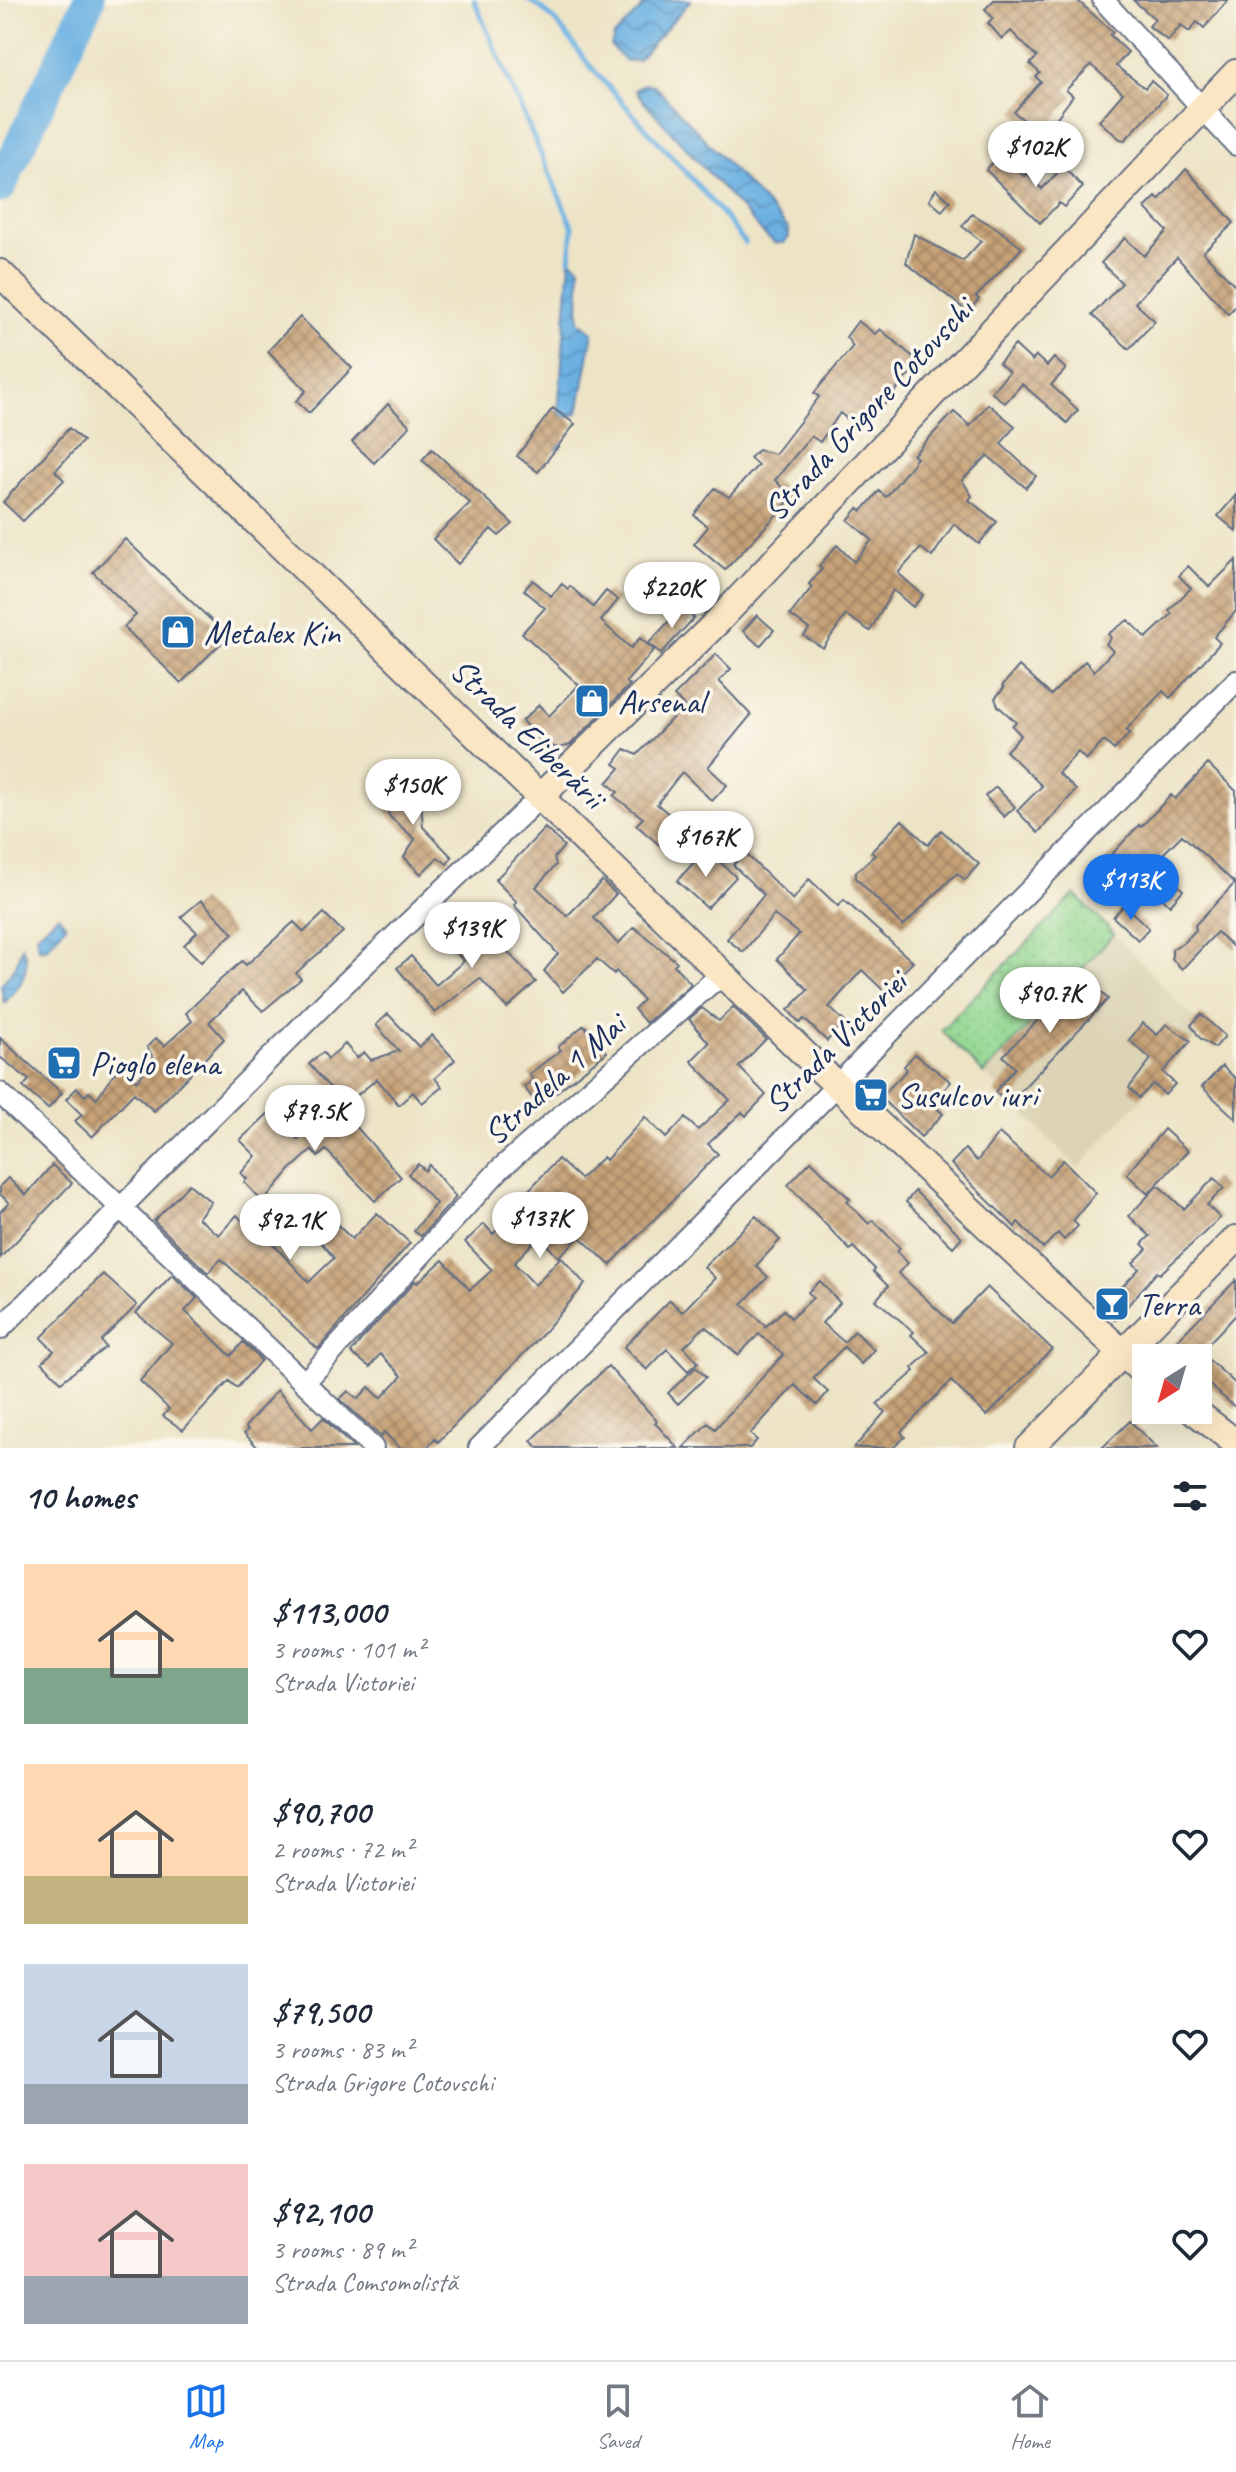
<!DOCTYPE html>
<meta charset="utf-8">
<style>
body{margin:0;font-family:Caveat,sans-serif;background:#f6f6f7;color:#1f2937;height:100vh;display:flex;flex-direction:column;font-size:30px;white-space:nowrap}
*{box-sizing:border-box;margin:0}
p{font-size:26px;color:#747a83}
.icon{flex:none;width:44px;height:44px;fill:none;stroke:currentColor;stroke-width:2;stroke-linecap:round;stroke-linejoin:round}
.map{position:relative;height:1448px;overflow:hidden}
.panel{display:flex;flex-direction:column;background:#fff;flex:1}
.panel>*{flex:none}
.needle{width:52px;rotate:217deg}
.fabs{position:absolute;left:1132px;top:1344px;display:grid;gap:16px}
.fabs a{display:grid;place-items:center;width:80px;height:80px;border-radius:0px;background:#fff;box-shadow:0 8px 32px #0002;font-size:40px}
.price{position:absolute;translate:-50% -68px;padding:0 18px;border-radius:28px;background:#fff;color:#222;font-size:26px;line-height:52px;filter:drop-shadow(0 2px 4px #0008)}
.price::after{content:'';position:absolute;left:50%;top:48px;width:24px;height:18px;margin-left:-12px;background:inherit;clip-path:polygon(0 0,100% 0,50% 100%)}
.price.active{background:#1a73e8;color:#fff}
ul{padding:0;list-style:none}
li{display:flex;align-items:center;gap:24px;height:200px;padding:0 24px}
li span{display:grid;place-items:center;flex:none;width:224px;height:160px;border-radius:0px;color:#555}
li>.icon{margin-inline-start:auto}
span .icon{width:96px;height:96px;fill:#fffc;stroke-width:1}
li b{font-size:34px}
h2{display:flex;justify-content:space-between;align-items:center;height:96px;padding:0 24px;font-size:34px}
.dock{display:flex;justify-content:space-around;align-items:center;height:112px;border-top:2px solid #e0e1e3;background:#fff;font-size:22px;color:#747a83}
.dock a{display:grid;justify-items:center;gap:4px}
.dock .active{color:#1a73e8}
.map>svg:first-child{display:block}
.built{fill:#ddd4b6}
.grass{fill:url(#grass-dots);stroke:#568378;stroke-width:2}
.water{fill:url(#water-waves);stroke:#4470a0;stroke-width:2}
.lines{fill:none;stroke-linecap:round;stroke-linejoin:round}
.stream{stroke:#6cb1e2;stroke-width:5}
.river{stroke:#6cb1e2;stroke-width:32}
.building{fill:url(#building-cross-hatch)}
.street-casing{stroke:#646e82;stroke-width:24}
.secondary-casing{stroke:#646e82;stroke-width:30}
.street{stroke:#fff;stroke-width:20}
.secondary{stroke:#fbe6c4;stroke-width:26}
.labels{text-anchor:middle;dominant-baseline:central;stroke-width:7;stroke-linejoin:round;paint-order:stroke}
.street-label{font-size:34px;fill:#1b2f5e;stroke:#fbf7ec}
.poi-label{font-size:34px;fill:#1b2f5e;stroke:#fbf7ec;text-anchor:start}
</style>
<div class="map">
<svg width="1236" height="1448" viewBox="0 0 1236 1448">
<defs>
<pattern id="grass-dots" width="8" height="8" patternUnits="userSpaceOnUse" patternTransform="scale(2)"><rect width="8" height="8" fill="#92d791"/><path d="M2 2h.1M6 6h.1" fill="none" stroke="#7db97f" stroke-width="1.8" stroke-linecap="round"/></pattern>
<pattern id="water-waves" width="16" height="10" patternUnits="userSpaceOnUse" patternTransform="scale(2)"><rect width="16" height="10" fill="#6cb1e2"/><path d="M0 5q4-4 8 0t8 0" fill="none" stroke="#5890ba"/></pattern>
<pattern id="building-cross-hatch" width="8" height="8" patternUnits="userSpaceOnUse" patternTransform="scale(2)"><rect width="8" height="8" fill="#c7a277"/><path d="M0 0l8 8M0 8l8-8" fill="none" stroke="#a18465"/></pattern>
</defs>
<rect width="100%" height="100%" fill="#fbf7ec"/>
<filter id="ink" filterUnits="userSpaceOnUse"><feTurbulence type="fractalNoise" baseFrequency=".0125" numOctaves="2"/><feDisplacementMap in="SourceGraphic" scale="16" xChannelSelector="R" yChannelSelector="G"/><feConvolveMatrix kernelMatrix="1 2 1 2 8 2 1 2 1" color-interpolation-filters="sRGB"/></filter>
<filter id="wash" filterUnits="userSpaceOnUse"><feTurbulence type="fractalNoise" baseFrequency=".006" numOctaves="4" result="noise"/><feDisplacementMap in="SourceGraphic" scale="32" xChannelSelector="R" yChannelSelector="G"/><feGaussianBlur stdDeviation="1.8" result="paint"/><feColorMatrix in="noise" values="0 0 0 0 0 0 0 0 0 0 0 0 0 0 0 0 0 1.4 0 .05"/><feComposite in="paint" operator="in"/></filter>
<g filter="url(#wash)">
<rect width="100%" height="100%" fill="#ede4c6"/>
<path class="built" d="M1075,894L1205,1029L1078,1168L941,1030Z"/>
<path class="grass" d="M1075,894L1114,934L984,1074L941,1030Z"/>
<path class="water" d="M649,0H691L638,60L625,61L611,46L614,36Z
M644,84L654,85L788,228L789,237L784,243H775L764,234L645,103L635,90Z
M570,259L580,267L579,322L593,332L578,413L567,417L561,447L552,452L558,413Z
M58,915L66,925L46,949L39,948L36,936Z
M22,946C33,968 20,989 4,1003L1,985L16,965Z"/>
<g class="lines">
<path class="stream" d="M474,0L573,228L570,259
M528,0C555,13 572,44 591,67C642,126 697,180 745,243"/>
<path class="river" d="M0,187L89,0"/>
</g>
<g id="blocks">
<path class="building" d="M994,0H1077L1113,32L1110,35L1128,52L1116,66L1145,88L1151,81L1167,95L1125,140L1120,139L1099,121L1123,93L1091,65L1066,90L1073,96L1043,136L1014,112L1041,82L1036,77L1040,73L1030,64L1037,57L1011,31L1002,39L988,23L993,18L985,9Z
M1133,0H1228L1204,28L1197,22L1189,32L1181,25L1168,41L1149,26L1155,19Z
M997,158L1011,170L1014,168L1024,176L1027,173L1042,189L1063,167L1083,187L1064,207L1059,203L1040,223L986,170Z
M1186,169L1234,223L1203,252L1236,286V306L1228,314L1177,257L1135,303L1155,321L1129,349L1092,315L1122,283L1101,263L1125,238L1144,256L1167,231L1145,208L1156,197L1159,200Z
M936,189L950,201L942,211L929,200Z
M972,214L998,229L1022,248L976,297L979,299L968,312L906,263L914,234L963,261L981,241L962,226Z
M300,317L352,368L309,413L296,401L306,391L268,351Z
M858,321L875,334L880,329L919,362L885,404L881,401L857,427L840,413L820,442L811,436L775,480L792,498L725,570L694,544L708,527L694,515L715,488L729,497L758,465L750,458L758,450L775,454L819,397L814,393L853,346L846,337Z
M1015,345L1032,361L1036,356L1047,366L1054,358L1066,369L1051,385L1078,410L1067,423L1022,384L1005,403L991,392L1009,372L999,363Z
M388,404L410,426L374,463L352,442Z
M988,404L1015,426L1001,444L1036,476L1026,488L988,456L962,480L972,496L969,500L997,522L979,544L954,524L932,557L921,548L898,573L923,595L913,607L893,590L870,631L846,615L823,648L804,636L809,629L790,615L812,587L809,584L822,569L819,566L837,545L854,562L872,540L848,520L858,508L862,511L879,491L886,497L917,458L913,455L954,412L970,426Z
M553,408L575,424L538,472L517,456Z
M69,428L83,441L55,471L64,480L23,521L3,502Z
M432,449L513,524L499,536L491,529L458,564L433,539L470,503L422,460Z
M1236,495V531L1218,516Z
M125,539L228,636L181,683L124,627L136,615L93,572Z
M1236,560V611L1214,637L1220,643L1170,698L1163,691L1126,730L1130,733L1114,750L1104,741L1086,760L1078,752L1058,773L1076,790L1038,833L1017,811L1042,786L1006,751L1021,735L1012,726L1016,722L998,706L995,698L1004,688L1002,686L1019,666L1051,695L1085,661L1094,671L1113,651L1106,644L1111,638L1108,634L1128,620L1146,638L1172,614L1169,610L1191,588L1179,576L1188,566L1209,587Z
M533,580L551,596L562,584L568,589L570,586L593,607L606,591L618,600L601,621L631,648L640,638L654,650L626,682L630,685L570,745L559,748L545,745L522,721L539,705L549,716L579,685L522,633L545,608L524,590Z
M682,607L694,618L661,654L649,643Z
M757,615L774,630L760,646L743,631Z
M716,654L731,669L719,681L751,715L708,767L727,785L712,801L682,772L657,804L683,826L663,848L636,825L643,818L614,796L618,792L607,783L620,768L614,764L625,749L637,755L684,706L674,696Z
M1208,764L1236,791V950L1217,932L1182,969L1172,959V949L1184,942L1196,930L1195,925L1235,883L1182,835L1154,863L1183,890L1170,905L1140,877L1128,890L1102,865L1139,825L1141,827L1171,795L1175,799Z
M996,787L1015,807L1004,817L985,796Z
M381,788H404L416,794L421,802L423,827L452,857L447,864L438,857L421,874L404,857L415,839L391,818L381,802Z
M706,814L722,828L716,834L719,837L708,849L690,832Z
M902,820L928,845L941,830L979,864L965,880L957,873L903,926L856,878V872L875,855L871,852Z
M545,828L564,846L554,858L556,865L536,887L567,916L602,881L616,894L594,918L618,944L634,927L677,962L674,965L691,984L646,1023L634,1009L643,1000L616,971L614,974L597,959L563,992L544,971L558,954L514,905L517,902L495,880Z
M706,849L736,877L707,908L677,881Z
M745,853L793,900L809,879L838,906L844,900L913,962L884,991L862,970L829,1007L845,1022L827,1041L804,1019L800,1023L788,1010L808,990L777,959L799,934L774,915L743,952L727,939L764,895L733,865Z
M201,900L233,933L201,962L184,945L197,932L181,917Z
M1124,905L1149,928L1138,940L1113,917Z
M324,913L343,932L296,973L301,979L263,1011L242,991L209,1022L224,1039L154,1111L134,1093L92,1137L75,1121L82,1115L66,1099L77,1088L85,1096L89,1092L96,1099L119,1067L137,1081L154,1059L147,1047L156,1038L164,1046L192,1021L186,1013L219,981L242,961L246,965L294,922L304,932Z
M474,916L536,982L507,1008L480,978L435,1013L397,968L411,956L436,985L464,961L446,942Z
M1082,974L1108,999L1008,1104L995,1092L1015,1068L1003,1056Z
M733,1007L766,1039L739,1067L766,1095L746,1116L742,1112L708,1144L718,1154L610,1265L580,1237L558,1257L539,1236L514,1263L535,1285L561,1257L585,1284L540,1337L438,1442L435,1439L427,1448H400L384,1432L381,1437L340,1399L348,1391L358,1399L369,1387L381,1398L402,1376L380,1354L370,1367L351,1353L362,1339L415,1281L417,1283L443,1260L470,1290L492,1270L465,1242L484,1224L493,1234L502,1225L517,1236L544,1211L526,1193L558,1159L580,1179L603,1157L606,1160L645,1117L666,1138L685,1118L698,1130L730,1100L691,1061L709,1043L689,1019L702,1008L719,1021Z
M388,1014L419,1047L432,1035L455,1060L435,1078L442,1087L422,1103L413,1092L399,1105L377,1079L345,1105L309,1064L323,1052L328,1059L345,1044L357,1058L364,1052L371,1060L399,1051L376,1025Z
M1201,1014L1225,1036L1215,1048L1200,1038L1191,1025Z
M1143,1023L1157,1035L1166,1024L1191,1041L1163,1072L1175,1084L1165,1095L1153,1084L1139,1098L1129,1088L1151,1059L1129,1040Z
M584,1025L607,1052L539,1106L524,1087L533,1080L529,1074L561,1050L558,1047Z
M0,1038L62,1093L48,1109L23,1087L29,1080L0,1057Z
M915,1054L951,1082L936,1099L939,1103L935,1106L943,1114L921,1137L880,1097L907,1070L904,1066Z
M1222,1066L1236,1079V1119L1202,1087Z
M335,1103L401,1177L375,1201L326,1150L318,1157L312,1150L290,1170L264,1201L257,1196L244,1182L247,1179L241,1173L256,1156L240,1140L271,1111L298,1139Z
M1164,1129L1188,1151L1148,1194L1127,1174Z
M999,1133L1048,1176L1063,1160L1096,1193L1073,1221L1078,1226L1064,1240L1058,1233L1043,1248L1018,1222L1015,1227L951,1164L965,1149L977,1161Z
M811,1161L850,1199L847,1202L869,1224L873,1220L900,1248L897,1252L908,1263L898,1273L952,1323L987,1287L1052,1349L987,1416L951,1381L901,1432L905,1437L893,1448H854L885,1412L877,1404L915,1371L912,1368L929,1352L911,1335L914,1332L876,1300L888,1286L873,1271L875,1269L853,1247L850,1250L788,1185Z
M418,1164L425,1171L429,1165L456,1197L421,1236L414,1231L436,1203L408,1174Z
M52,1165L72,1183L0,1258V1212L9,1203L0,1194V1186L8,1178L26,1195Z
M1214,1178L1224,1188L1207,1205L1220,1218L1160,1274L1157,1272L1115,1320L1102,1308L1139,1269L1133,1263L1147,1249L1142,1244L1150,1236L1129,1216L1158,1185L1184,1209Z
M189,1184L211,1202L198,1218L219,1235L237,1215L258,1238L268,1239L309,1282L334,1258L296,1212L310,1198L352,1239L377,1213L410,1243L318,1349L221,1259L208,1273L154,1221Z
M915,1191L962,1237L953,1247L906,1202Z
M756,1216L780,1240L756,1266L768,1277L742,1304L766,1326L764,1328L784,1310L791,1318L813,1298L808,1292L820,1281L840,1303L822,1323L844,1342L855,1331L874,1350L861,1364L844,1347L813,1378L828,1392L817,1405L795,1385L750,1434L757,1440L750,1448H683L708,1423L715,1429L783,1355L759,1334L738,1355L705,1326L684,1347L698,1362L688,1371L667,1349L647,1370L624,1347L670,1300L682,1312L715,1278L704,1267Z
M103,1274L137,1305L101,1341L106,1347L61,1382L42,1362L54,1351L41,1338Z
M172,1275L197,1298L185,1311L231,1356L243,1342L261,1360L237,1388L229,1381L183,1430L163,1416L169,1409L140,1381L172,1343L136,1313Z
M1236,1280V1315L1200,1352L1236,1384V1408L1198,1375V1354L1194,1358H1160Z
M608,1366L657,1421L655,1423L678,1448H539L531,1441Z
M696,1367L706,1377L678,1404L668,1393Z
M277,1390L312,1429L323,1418L354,1448H258L244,1433L248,1430L245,1427Z
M1130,1421L1157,1448H1102Z"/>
</g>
</g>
<g filter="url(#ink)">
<use href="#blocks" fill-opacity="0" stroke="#646e82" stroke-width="2"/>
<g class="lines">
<defs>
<path id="street" d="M1103,0L1236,145
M0,1093L373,1448
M0,1329L333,995L542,795
M304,1383L500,1169L710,984L726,976
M479,1448L1236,681"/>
<path id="secondary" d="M0,273L821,1070L1146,1375
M542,795L718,621L1236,73
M1193,1410L1236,1443
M1029,1448L1236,1239"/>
</defs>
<use href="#street" class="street-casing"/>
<use href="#secondary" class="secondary-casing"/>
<use href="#street" class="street"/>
<use href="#secondary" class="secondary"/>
</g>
</g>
<defs>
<symbol id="shop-square" viewBox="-11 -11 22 22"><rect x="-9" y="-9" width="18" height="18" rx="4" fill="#1f6fb2" stroke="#fbf7ec"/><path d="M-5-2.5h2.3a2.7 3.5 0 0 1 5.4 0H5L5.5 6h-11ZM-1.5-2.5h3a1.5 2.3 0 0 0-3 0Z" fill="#fff"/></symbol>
<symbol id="supermarket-square" viewBox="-11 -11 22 22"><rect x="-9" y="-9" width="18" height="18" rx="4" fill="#1f6fb2" stroke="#fbf7ec"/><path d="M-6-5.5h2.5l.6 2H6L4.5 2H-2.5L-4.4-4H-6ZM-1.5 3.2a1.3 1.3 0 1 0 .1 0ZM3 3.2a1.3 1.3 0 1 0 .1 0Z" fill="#fff"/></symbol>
<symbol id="bar-square" viewBox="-11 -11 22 22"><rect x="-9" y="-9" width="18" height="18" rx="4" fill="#1f6fb2" stroke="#fbf7ec"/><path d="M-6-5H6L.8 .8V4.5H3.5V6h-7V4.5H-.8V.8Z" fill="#fff"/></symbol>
</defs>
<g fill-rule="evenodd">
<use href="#shop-square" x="158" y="612" width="40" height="40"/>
<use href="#shop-square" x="572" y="681" width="40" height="40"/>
<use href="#supermarket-square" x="44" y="1043" width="40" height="40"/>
<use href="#supermarket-square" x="851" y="1075" width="40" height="40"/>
<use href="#bar-square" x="1092" y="1284" width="40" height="40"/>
</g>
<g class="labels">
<g class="street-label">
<text transform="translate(868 409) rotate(-47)">Strada Grigore Cotovschi</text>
<text transform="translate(528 733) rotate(44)">Strada Eliberării</text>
<text transform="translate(835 1042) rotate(-45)">Strada Victoriei</text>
<text transform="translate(554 1079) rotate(-42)">Stradela 1 Mai</text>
</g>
<g class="poi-label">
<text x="204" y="632">Metalex Kin</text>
<text x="618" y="701">Arsenal</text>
<text x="90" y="1063">Pioglo elena</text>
<text x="897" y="1095">Susulcov iuri</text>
<text x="1138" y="1304">Terra</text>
</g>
</g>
</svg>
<div class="fabs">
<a><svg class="needle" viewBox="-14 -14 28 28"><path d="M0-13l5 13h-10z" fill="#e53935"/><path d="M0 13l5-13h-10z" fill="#747a83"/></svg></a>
</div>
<b class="price" style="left:1036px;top:189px">$102K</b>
<b class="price" style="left:672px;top:630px">$220K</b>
<b class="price" style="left:413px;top:827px">$150K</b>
<b class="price" style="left:706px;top:879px">$167K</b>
<b class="price active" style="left:1131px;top:922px">$113K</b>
<b class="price" style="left:472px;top:970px">$139K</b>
<b class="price" style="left:1050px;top:1035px">$90.7K</b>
<b class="price" style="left:315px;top:1153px">$79.5K</b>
<b class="price" style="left:540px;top:1260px">$137K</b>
<b class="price" style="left:290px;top:1262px">$92.1K</b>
</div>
<section class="panel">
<h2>10 homes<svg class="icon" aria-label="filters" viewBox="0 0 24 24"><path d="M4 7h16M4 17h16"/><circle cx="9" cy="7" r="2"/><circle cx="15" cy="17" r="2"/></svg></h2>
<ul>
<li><span style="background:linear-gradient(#ffd9b3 65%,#7fa58c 0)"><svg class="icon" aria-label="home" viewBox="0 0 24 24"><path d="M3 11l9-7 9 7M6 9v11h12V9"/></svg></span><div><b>$113,000</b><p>3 rooms · 101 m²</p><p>Strada Victoriei</p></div><svg class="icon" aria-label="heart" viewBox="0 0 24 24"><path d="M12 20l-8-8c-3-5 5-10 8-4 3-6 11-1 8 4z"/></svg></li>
<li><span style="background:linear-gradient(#ffd9b3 70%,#c2b280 0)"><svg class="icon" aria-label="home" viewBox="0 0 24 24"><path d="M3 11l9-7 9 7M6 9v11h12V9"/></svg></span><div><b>$90,700</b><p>2 rooms · 72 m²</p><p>Strada Victoriei</p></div><svg class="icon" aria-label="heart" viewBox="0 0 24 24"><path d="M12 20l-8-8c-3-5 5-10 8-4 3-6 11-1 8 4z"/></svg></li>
<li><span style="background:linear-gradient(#c9d6e8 75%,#9aa5b1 0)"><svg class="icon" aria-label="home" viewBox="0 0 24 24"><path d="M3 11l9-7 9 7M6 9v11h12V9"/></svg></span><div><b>$79,500</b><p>3 rooms · 83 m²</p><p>Strada Grigore Cotovschi</p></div><svg class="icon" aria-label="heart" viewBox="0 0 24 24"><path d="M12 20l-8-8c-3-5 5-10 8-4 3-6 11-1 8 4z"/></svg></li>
<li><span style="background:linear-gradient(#f6c9c9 70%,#9aa5b1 0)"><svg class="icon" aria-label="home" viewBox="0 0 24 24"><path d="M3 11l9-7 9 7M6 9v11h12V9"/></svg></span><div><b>$92,100</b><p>3 rooms · 89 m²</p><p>Strada Comsomolistă</p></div><svg class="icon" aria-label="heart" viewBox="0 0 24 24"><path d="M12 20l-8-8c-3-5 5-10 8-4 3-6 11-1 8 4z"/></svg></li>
</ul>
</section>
<nav class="dock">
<a class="active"><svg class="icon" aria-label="map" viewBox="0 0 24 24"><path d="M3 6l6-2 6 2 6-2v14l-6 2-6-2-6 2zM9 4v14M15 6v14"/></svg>Map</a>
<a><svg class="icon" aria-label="saved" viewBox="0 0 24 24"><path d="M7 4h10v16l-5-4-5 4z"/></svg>Saved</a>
<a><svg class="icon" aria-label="home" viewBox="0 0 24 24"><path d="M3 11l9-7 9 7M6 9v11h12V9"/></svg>Home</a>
</nav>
